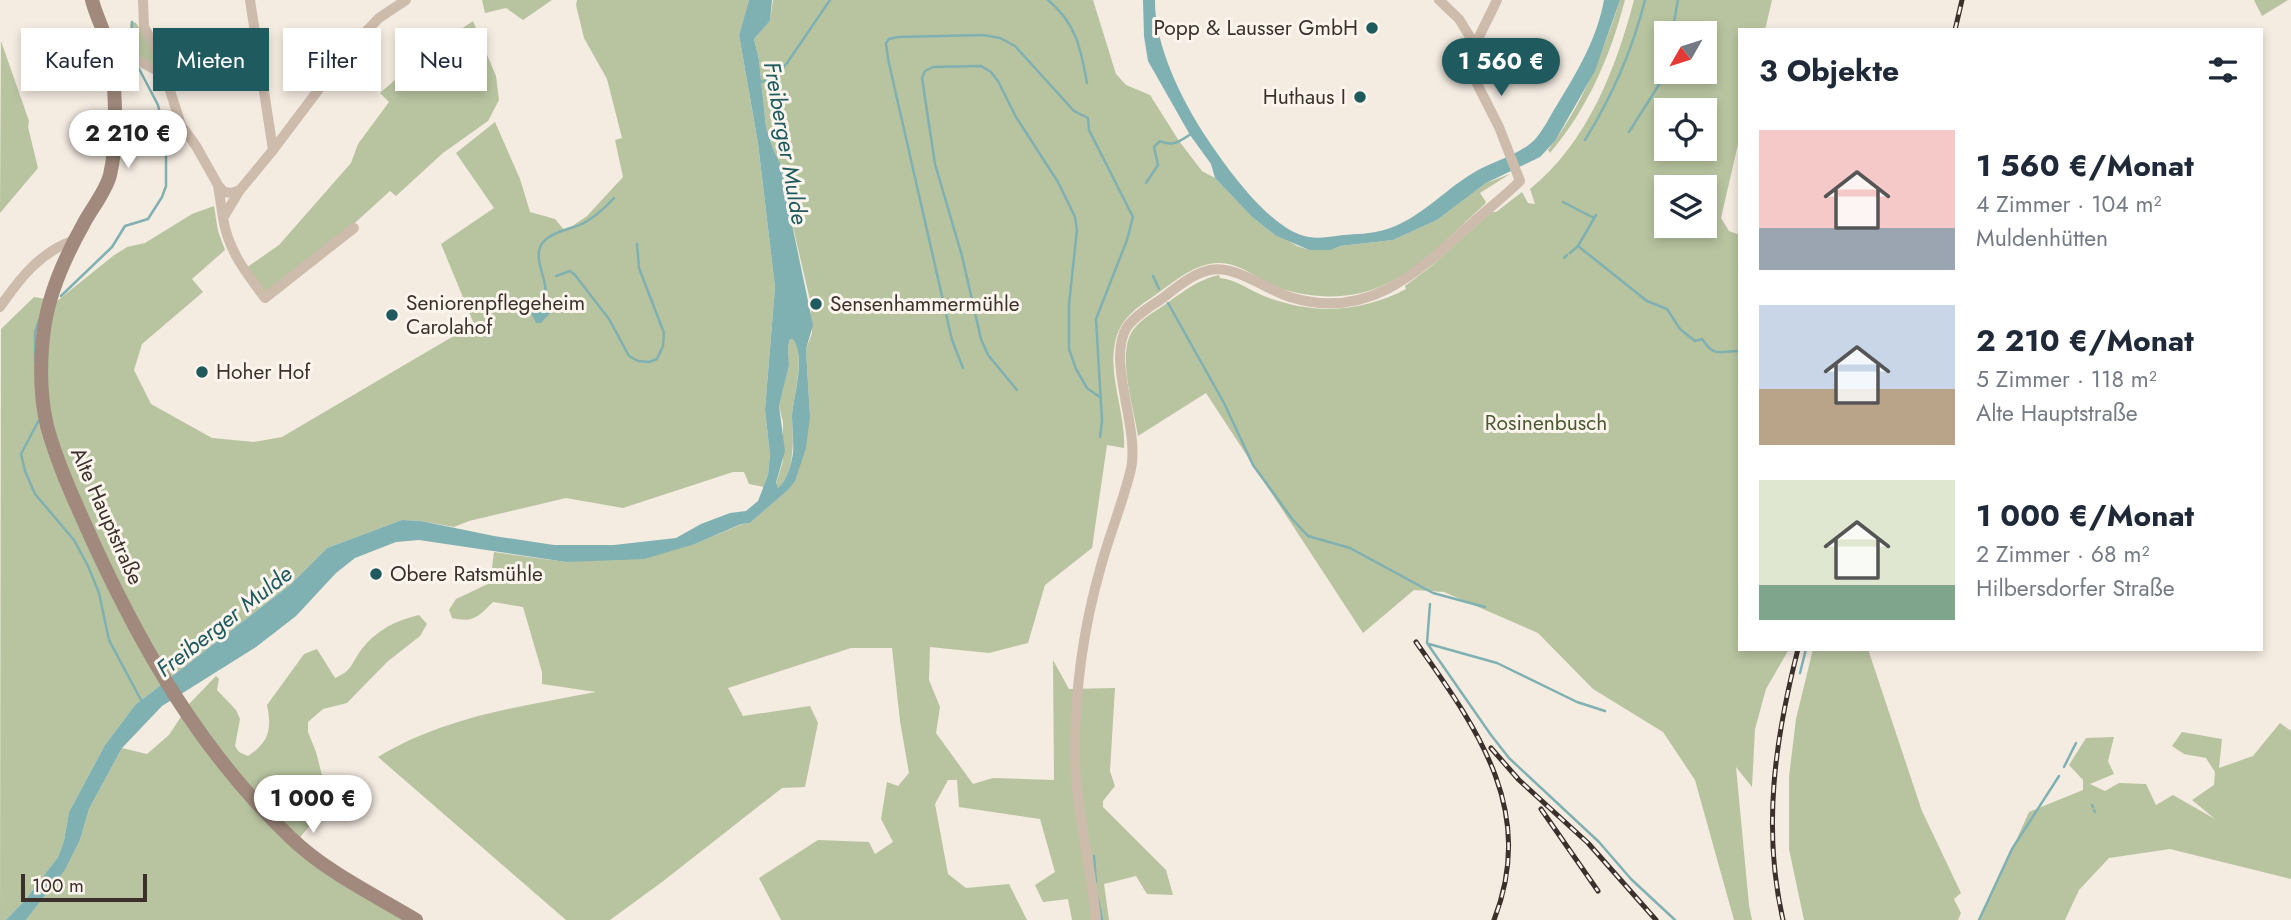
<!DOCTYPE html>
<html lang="de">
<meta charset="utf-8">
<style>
body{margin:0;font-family:Jost,sans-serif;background:#f2f2f3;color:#1f2937;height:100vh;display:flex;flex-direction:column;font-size:26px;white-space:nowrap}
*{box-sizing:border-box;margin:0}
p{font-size:23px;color:#747a83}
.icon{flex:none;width:38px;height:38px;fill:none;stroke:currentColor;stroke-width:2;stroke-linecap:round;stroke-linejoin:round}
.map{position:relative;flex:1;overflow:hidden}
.drawer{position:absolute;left:1738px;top:28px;width:525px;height:623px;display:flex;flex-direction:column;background:#fff;border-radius:0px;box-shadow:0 4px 10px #0003}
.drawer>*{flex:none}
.top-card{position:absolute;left:21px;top:28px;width:665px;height:63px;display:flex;gap:14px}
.needle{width:46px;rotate:231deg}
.fabs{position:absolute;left:1654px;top:21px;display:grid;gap:14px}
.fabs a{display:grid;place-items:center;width:63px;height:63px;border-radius:0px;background:#fff;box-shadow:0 4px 10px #0003;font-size:35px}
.scale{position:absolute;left:21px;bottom:18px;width:126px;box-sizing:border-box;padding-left:7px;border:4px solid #3b302b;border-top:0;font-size:19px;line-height:24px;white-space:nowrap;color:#3b302b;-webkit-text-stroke:5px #fbf5ee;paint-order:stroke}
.price{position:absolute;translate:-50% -60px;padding:0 16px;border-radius:24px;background:#fff;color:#222;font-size:23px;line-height:46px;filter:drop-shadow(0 2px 4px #0008)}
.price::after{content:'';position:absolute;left:50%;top:42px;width:21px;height:16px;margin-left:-10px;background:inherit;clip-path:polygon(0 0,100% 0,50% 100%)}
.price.current{background:#1f5a5e;color:#fff}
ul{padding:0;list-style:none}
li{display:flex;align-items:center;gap:21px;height:175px;padding:0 21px}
li span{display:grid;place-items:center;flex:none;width:196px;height:140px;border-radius:0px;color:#555}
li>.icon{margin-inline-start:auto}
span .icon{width:84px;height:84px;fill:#fffc;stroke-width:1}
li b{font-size:30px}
h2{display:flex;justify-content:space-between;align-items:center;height:84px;padding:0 21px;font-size:30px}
.tag{padding:0 24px;border-radius:0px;background:#fff;box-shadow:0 4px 10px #0003;font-size:24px;line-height:63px}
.tag.current{background:#1f5a5e;color:#fff}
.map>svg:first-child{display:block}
.green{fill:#b8c4a0;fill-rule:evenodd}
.water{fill:#7fb0b2;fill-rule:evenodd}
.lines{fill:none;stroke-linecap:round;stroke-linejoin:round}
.stream{stroke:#7fb0b2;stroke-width:2.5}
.minor{stroke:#cdbbac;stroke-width:10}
.secondary{stroke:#a18a7d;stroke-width:14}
.rail-casing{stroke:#3b302b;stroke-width:5}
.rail{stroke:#fbf5ee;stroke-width:2.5;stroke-dasharray:8;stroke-linecap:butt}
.poi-dot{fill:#1f5a5e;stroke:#fbf5ee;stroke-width:2.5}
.labels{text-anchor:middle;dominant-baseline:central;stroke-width:6;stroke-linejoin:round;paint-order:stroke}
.poi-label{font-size:21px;fill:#3b302b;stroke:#fbf5ee;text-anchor:start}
.park-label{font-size:21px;fill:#4a5a2e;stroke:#fbf5ee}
.street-label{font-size:21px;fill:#3b302b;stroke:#fbf5ee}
.water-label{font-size:23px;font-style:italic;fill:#1f5a5e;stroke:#fbf5ee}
</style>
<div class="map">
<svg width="2291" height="920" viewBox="0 0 2291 920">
<rect width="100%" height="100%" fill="#f4ebe1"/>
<path class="green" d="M482,0H552L523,20L506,8L485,13Z
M577,0H749L739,35L758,143L775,287L765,410L770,455L768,475L764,487L749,484L744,472H733L623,508L566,498L469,521L454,527L421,521L402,520L327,548L290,585L135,705L105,745L69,812L64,841L58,857L26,899L6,920H0L1,329L34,297L57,301L113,256L127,247L145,243L192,214L214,206L218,231L225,250L192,279L203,292L142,344L134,370L151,404L212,438L254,442L282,437L474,324L441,244L494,208L456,153L495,122L520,179L530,212L555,219L565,231L587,216L623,177L615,140L622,138L607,79L584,38L576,5Z
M773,0H1093L1116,74L1126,85L1150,95L1179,141L1202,171L1215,178L1252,217L1275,235H1279L1297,246L1309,250H1330L1340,246L1393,240L1437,220L1486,183L1510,174L1480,193L1486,202L1485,204C1448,237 1411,281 1361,293C1334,299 1304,297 1277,287C1255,278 1236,258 1209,264C1189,268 1171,284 1154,296C1136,308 1119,320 1115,343C1108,376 1126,414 1124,448L1107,445L1092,548L1045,585L1028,643L989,653L930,647L929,680L940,707L936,733L973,784L993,778L1054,780L1053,660L1069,689L1115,688L1110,771L1115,786L1103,801V807L1166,870L1173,895L1147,894L1136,876L1104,884L1109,920H1072L1068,899L1043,902L1035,885L1055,872L1040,819L959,807L957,780H948L935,804L948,874L966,888L1009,884L1027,920H781L759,878L818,840L869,842L875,854L893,842L881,819L887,782L898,786L909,773L900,721L892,648H851L728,688L743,716L810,706L818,723L805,787L782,788L662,882L610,920H566L378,757C444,717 522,706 596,692L542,684V672L523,607L493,602C478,617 473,623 452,618L449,610L456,599L490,583L494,552L566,562L695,544L742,524L750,523L788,490L810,417L806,349L812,333L810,300L789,210L783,169L773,149L766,127L759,60L754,39L770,21Z
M1620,0H1625C1610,57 1588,108 1550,153L1548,150C1582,106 1603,53 1620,0Z
M1634,0H1772L1765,30H1740L1739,140L1721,218L1729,231L1740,235V649H1789L1766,689L1755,729L1752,787L1736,767L1749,905L1752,920H1734L1695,780L1663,732L1593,689L1538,633L1444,592L1414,590L1363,633L1206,393L1138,436C1134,408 1116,354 1133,330C1142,318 1156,311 1167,303C1184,291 1199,279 1219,275L1220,278C1237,280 1249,290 1264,296C1313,315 1360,313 1406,289L1405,286L1429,268L1492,212H1496L1522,192L1528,203L1535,204L1530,189C1587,143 1616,69 1634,0ZM1666,33H1704V72H1666ZM1666,110H1704V149H1666ZM1666,187H1704V226H1666Z
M2254,0H2288L2262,16Z
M131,21L136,23L159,57L160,67L119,54L114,37L130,28Z
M473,21L496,76L499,100L488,121L443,153L396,196L390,191L347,230L264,294L246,268L279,245L351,163L358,144L389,102L380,93L427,52Z
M1,41L29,121L28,127L38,168L0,213Z
M794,338C805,359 794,393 792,415C792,428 794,441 792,454C791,467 787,480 777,489L776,484L783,461V422L779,406L789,366L788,346L790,339Z
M419,615L427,624L420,636L387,662L347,703L323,709L308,722V732L316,752L329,802L293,846L406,920H26L65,870L80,840L89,809L122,748L147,754L169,735L190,703L216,676L219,679L217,690L236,710L240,719L235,746L239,752L248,756C269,742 272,729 267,705L304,654L317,649L335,678C352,671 351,664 361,650C375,631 396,620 419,615Z
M1813,649H1868L1922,811L1961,893L1954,899L1961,913L1958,920H1804L1789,849V777L1796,719Z
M2280,723L2291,731V879L2170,849L2109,858L2079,890L2065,920H1980L2029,812L2083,790V780L2069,765L2086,738L2114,737L2108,761L2114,774L2090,784L2105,791L2119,783L2146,784L2156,805L2173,795L2215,819L2192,800L2214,785L2215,772L2206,758L2184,754L2172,746L2182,732L2222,739L2219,768L2253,756Z"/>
<path class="water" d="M749,0H772L770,21L754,39L759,60L766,127L773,149L783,169L789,210L813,325L806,349L810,417L806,448L795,481L788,490L750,523L741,524L695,544L644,559L566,562L419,540L396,542L355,558L336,573L296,616L256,647L162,706L122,748L89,809L80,840L65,870L26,920H6L26,899L58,857L64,841L69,812L105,745L135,705L290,585L327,548L402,520L421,521L494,536L554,545H614L676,538L701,524L730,513L746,511L758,501L768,475L770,455L765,410L775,287L758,143L739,35ZM790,339H793C806,358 794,393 792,415C792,428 794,441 793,453C791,466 787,480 778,488L776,483L785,451L779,406L789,366L788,346Z
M1143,0H1155C1154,44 1182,101 1206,137C1226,167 1266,223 1301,235C1314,240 1328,237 1343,235C1356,234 1371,234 1384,230C1419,220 1443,191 1473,173C1493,161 1522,155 1537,137C1545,127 1550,116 1557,105C1577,72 1597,39 1604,0H1620L1595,71L1555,141L1540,157L1486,183L1437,220L1393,240L1340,246L1331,250H1309L1275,235L1252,217L1215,178L1211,164L1190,135L1148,61L1144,36Z
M544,300L553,310L541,323H536L531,313L537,304Z"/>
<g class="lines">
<path class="stream" d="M1048,0C1076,23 1081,49 1087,83
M132,22L131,42L134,57
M1672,33L1678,0
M759,83L776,76L787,63L830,0
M1629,132L1660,83L1666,66
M1585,140C1613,95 1632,52 1645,0
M1146,183L1158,165L1154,147L1160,141C1172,147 1179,142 1191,134
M1563,202L1594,218
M1578,246L1647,301L1667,309L1680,329L1695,341L1702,339C1715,358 1718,351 1740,351
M1570,253L1578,246L1596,215
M1564,258L1567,255
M556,276L570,271L575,275L609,319L629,356L638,361L649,362L657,359L663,346L664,333L639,268L637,244
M1153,276L1159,289
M61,296L112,247L125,226L148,219L162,197L166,186V140L158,105L136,63
M544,300C550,283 536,267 539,251C542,232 571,230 584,223C596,216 605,208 614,198
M1168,303L1224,403L1253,465L1293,520L1308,536L1350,548L1433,593L1485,607
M35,361V332L39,320
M963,368L952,340L888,59L886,43L889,39L898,37L983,35L1000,38L1015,46L1074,111L1088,118L1089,130L1133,217L1127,240L1096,319L1102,421L1100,437
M1017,390L988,355L981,339L962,256L935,164L922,78L925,71L933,67L981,66L991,72L998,81L1016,117L1058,182L1075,217L1077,230L1069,304V349L1076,369L1087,388L1101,398
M39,420L21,454L25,471L35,494L74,540L88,566L99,593L109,640L142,702
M1430,604L1427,643L1491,735L1509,758L1599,842L1631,879L1675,920
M1429,644L1497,663L1577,702L1605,711
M1800,673L1806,649
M2064,767L2076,743
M2092,805L2093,807
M2094,810L2095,812
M1094,856L1096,882
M1098,899L1102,920
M1979,920L2012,849L2059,776"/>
<path class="minor" d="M143,0L144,27L160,55L167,80
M250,0L273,150
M1475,45L1497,0
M112,63L129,59L141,62L159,72L167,81L181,125L196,146L218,185L224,192L232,193L240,190L273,150L350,48L379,18L406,0
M218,185L223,218L240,190
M223,218C228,250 246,273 265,298L354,228
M0,307C20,278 41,251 75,240
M1096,920C1091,863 1075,808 1075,751C1075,689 1084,625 1101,566C1110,533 1123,502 1131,469C1140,428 1106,360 1127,327C1135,316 1148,308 1160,300C1175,289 1191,274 1210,270C1236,265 1265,289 1290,297C1366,321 1416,274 1468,227C1485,211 1504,197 1520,181L1499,127L1470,70L1469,64L1475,45L1459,19L1439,0"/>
<path class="secondary" d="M92,0C96,16 104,30 108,46C116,79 118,142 110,175C106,191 92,208 84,223C66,255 49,292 44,329C40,360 40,396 47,426C58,466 76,504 93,542C143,651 202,753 290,837C326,872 373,894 416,920"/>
<defs>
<path id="rail" d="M1955,30L1962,0
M1416,642C1477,729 1537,809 1494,920
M1491,748L1519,780L1588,843L1656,920
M1541,809L1598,891
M1783,920C1762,828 1775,739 1798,649"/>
</defs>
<use href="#rail" class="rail-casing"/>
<use href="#rail" class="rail"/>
</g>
<g class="poi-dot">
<circle cx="1372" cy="28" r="7"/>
<circle cx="1360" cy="97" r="7"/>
<circle cx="816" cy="304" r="7"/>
<circle cx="392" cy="315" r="7"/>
<circle cx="202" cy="372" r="7"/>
<circle cx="376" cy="574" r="7"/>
</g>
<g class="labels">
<g class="poi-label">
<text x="1358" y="28" text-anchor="end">Popp &amp; Lausser GmbH</text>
<text x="1346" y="97" text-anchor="end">Huthaus I</text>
<text x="406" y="303">Seniorenpflegeheim<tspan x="406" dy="24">Carolahof</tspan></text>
<text x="830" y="304">Sensenhammermühle</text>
<text x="216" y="372">Hoher Hof</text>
<text x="390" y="574">Obere Ratsmühle</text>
</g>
<g class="park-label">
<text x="1546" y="423">Rosinenbusch</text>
</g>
<g class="street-label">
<text transform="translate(107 516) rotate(66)">Alte Hauptstraße</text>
</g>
<g class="water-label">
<text transform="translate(786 143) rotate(80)">Freiberger Mulde</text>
<text transform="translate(224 621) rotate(-38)">Freiberger Mulde</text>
</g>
</g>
</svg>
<div class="fabs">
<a><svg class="needle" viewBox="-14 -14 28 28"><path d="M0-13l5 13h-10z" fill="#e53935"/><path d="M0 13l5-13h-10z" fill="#747a83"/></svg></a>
<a><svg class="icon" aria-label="locate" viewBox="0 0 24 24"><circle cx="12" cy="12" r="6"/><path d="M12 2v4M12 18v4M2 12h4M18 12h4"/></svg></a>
<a><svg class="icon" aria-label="layers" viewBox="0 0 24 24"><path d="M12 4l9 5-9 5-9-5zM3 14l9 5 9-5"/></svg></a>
</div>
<div class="scale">100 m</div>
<b class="price current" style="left:1501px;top:98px">1 560 €</b>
<b class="price" style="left:128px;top:170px">2 210 €</b>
<b class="price" style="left:313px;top:835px">1 000 €</b>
<div class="top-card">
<a class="tag">Kaufen</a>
<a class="tag current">Mieten</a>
<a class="tag">Filter</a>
<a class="tag">Neu</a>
</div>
<section class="drawer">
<h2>3 Objekte<svg class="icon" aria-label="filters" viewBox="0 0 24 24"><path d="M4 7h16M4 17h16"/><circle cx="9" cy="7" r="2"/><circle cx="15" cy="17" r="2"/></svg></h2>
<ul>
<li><span style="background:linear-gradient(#f6c9c9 70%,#9aa5b1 0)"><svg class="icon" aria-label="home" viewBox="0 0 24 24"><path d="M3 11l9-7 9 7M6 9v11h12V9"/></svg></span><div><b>1 560 €/Monat</b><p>4 Zimmer · 104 m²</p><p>Muldenhütten</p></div></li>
<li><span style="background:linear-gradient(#c9d6e8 60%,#b9a48a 0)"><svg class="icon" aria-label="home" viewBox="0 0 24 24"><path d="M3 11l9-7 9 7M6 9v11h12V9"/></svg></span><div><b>2 210 €/Monat</b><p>5 Zimmer · 118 m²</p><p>Alte Hauptstraße</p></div></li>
<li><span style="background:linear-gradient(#dfe7d0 75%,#7fa58c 0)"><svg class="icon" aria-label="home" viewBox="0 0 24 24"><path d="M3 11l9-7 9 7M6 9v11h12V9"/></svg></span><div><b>1 000 €/Monat</b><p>2 Zimmer · 68 m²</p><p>Hilbersdorfer Straße</p></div></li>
</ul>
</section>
</div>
